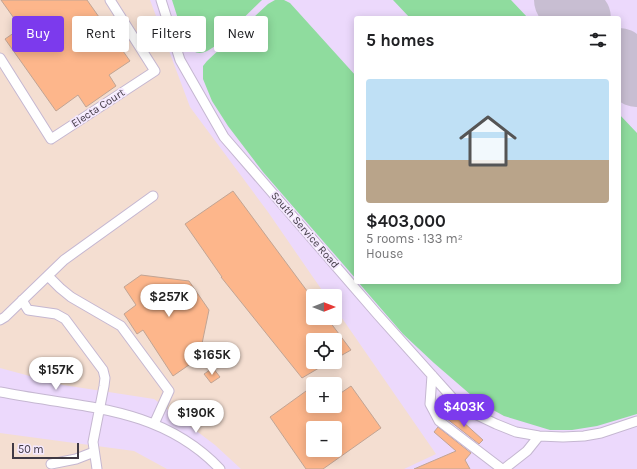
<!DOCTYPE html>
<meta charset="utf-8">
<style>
body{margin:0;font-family:Karla,sans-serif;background:#f2f2f2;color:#202124;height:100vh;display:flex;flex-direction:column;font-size:15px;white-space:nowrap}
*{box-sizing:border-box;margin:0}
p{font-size:13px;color:#757577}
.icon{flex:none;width:22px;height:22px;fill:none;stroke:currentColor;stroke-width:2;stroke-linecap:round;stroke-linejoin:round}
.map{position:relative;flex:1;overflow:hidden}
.side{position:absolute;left:354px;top:16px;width:267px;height:268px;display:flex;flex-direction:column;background:#fff;border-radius:4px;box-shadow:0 2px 10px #0003}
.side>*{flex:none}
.top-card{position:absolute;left:12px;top:16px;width:282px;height:36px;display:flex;gap:8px}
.needle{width:26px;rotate:90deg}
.controls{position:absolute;left:306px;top:289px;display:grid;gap:8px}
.controls a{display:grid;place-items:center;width:36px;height:36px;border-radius:4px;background:#fff;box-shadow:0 2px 10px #0003;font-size:20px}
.scale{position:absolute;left:12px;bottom:10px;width:67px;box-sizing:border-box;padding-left:4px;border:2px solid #403944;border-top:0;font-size:11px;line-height:14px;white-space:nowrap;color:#403944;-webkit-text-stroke:3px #f4e8fe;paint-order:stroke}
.price{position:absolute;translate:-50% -34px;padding:0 9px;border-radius:14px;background:#fff;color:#222;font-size:13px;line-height:26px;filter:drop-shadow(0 1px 2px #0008)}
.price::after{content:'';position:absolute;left:50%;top:24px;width:12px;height:9px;margin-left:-6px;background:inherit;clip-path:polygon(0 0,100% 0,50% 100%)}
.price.active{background:#7c3aed;color:#fff}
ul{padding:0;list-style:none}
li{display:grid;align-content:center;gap:8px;height:212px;padding:0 12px}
li span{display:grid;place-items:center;height:124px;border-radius:4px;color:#555}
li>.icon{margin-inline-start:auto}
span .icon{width:72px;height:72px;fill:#fffc;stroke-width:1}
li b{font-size:17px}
h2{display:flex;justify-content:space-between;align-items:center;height:48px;padding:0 12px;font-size:17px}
.pill{padding:0 14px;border-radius:4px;background:#fff;box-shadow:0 2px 10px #0003;font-size:14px;line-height:36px}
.pill.active{background:#7c3aed;color:#fff}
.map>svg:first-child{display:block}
.built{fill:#ecd9fc;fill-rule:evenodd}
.industrial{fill:#f4ded1;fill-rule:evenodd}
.green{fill:#8fdc9e}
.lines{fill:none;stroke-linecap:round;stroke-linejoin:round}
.taxiway{stroke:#c8bed2;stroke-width:24}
.runway{stroke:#c8bed2;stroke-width:60}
.building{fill:#fdb68b;stroke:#c1a494;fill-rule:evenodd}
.minor-casing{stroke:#c5b7d1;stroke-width:11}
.minor{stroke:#fff;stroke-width:9}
.labels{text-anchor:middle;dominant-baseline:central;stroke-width:3.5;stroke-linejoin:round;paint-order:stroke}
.street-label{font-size:11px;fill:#403944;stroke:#f4e8fe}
</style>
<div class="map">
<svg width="637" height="469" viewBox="0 0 637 469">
<rect width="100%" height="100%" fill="#f4e8fe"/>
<path class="built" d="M0,0H637V469H0ZM356,18H619V282H356ZM313,296H335V318H313ZM313,340H335V362H313ZM313,384H335V406H313ZM313,428H335V450H313Z"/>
<path class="industrial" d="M0,0H150L190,107L268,212L326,296H313V318H335V308L436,454L404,469H241L215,445L154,399L63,385L0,368ZM313,340H335V362H313ZM313,384H335V406H313ZM313,428H335V450H313Z
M0,433L134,451L167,469H0Z"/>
<path class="green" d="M172,0H262L215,46C204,54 196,57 186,44Z
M275,0H284L290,3L356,76V279L263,172L228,126L212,101L203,79V66L207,61L268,4Z
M393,0H511L528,18H410Z
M619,114L637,133V414L597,426L572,430H550L504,416L486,406L471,395L434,363L403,334L358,282H619Z"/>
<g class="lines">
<path class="taxiway" d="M571,8L583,18
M619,51L637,68"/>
<path class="runway" d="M564,0L581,18
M619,58L637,77"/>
</g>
<path class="building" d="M1,0H87L130,61L109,75L116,86L86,107L78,95L56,111L5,39L21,28Z
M233,191L313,299V318H327L351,350L335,359V340H313V362H329L302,378L221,277H222L185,224Z
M141,275L189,281L209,310L199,358L173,376L143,330L137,334L124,314L136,305L124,287Z
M213,368L220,377L211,383L204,374Z
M313,386V406H335V397L351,386L381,428L323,469H306L270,417ZM313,428H335V450H313Z
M452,412L483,440L479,444L446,418Z
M438,427L471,453L465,460L470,469H414L456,451L434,432Z"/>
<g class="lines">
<defs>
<path id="minor" d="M161,0L180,60L224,137L378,315L456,402L475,414L496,424L516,432L539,436L563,437L584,436L601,433L637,421
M0,58L51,139L155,71L110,0
M48,276L60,288L71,297L121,326L169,391L154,424
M22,300L28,310L56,314L65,319L103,370L105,378L104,386L93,442L97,469
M0,320L5,317L64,260L153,196
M432,375L430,404L439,421L502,469
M0,392C80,408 159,405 220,469
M51,464L76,459L94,452
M504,469L527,451L539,436"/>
</defs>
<use href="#minor" class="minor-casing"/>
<use href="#minor" class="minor"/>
</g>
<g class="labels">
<g class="street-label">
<text transform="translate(98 108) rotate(-33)">Electa Court</text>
<text transform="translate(305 230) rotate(49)">South Service Road</text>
</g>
</g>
</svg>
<div class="controls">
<a><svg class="needle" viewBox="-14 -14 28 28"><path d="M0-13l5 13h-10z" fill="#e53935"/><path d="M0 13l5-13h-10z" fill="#757577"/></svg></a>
<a><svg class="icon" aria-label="locate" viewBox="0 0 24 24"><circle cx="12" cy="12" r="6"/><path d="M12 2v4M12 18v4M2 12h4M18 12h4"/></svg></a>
<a>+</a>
<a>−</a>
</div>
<div class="scale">50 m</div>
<b class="price" style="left:169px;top:318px">$257K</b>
<b class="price" style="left:212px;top:376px">$165K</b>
<b class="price" style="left:56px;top:391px">$157K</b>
<b class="price active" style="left:464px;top:428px">$403K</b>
<b class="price" style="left:196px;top:434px">$190K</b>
<div class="top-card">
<a class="pill active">Buy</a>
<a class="pill">Rent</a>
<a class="pill">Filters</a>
<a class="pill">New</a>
</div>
<section class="side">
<h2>5 homes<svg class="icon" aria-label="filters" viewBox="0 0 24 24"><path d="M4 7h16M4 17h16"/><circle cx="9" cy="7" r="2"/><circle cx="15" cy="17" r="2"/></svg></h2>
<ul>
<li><span style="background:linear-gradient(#bfe0f5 65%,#b9a48a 0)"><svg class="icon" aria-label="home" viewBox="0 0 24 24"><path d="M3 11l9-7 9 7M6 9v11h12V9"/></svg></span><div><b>$403,000</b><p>5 rooms · 133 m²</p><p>House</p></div></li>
</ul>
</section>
</div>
